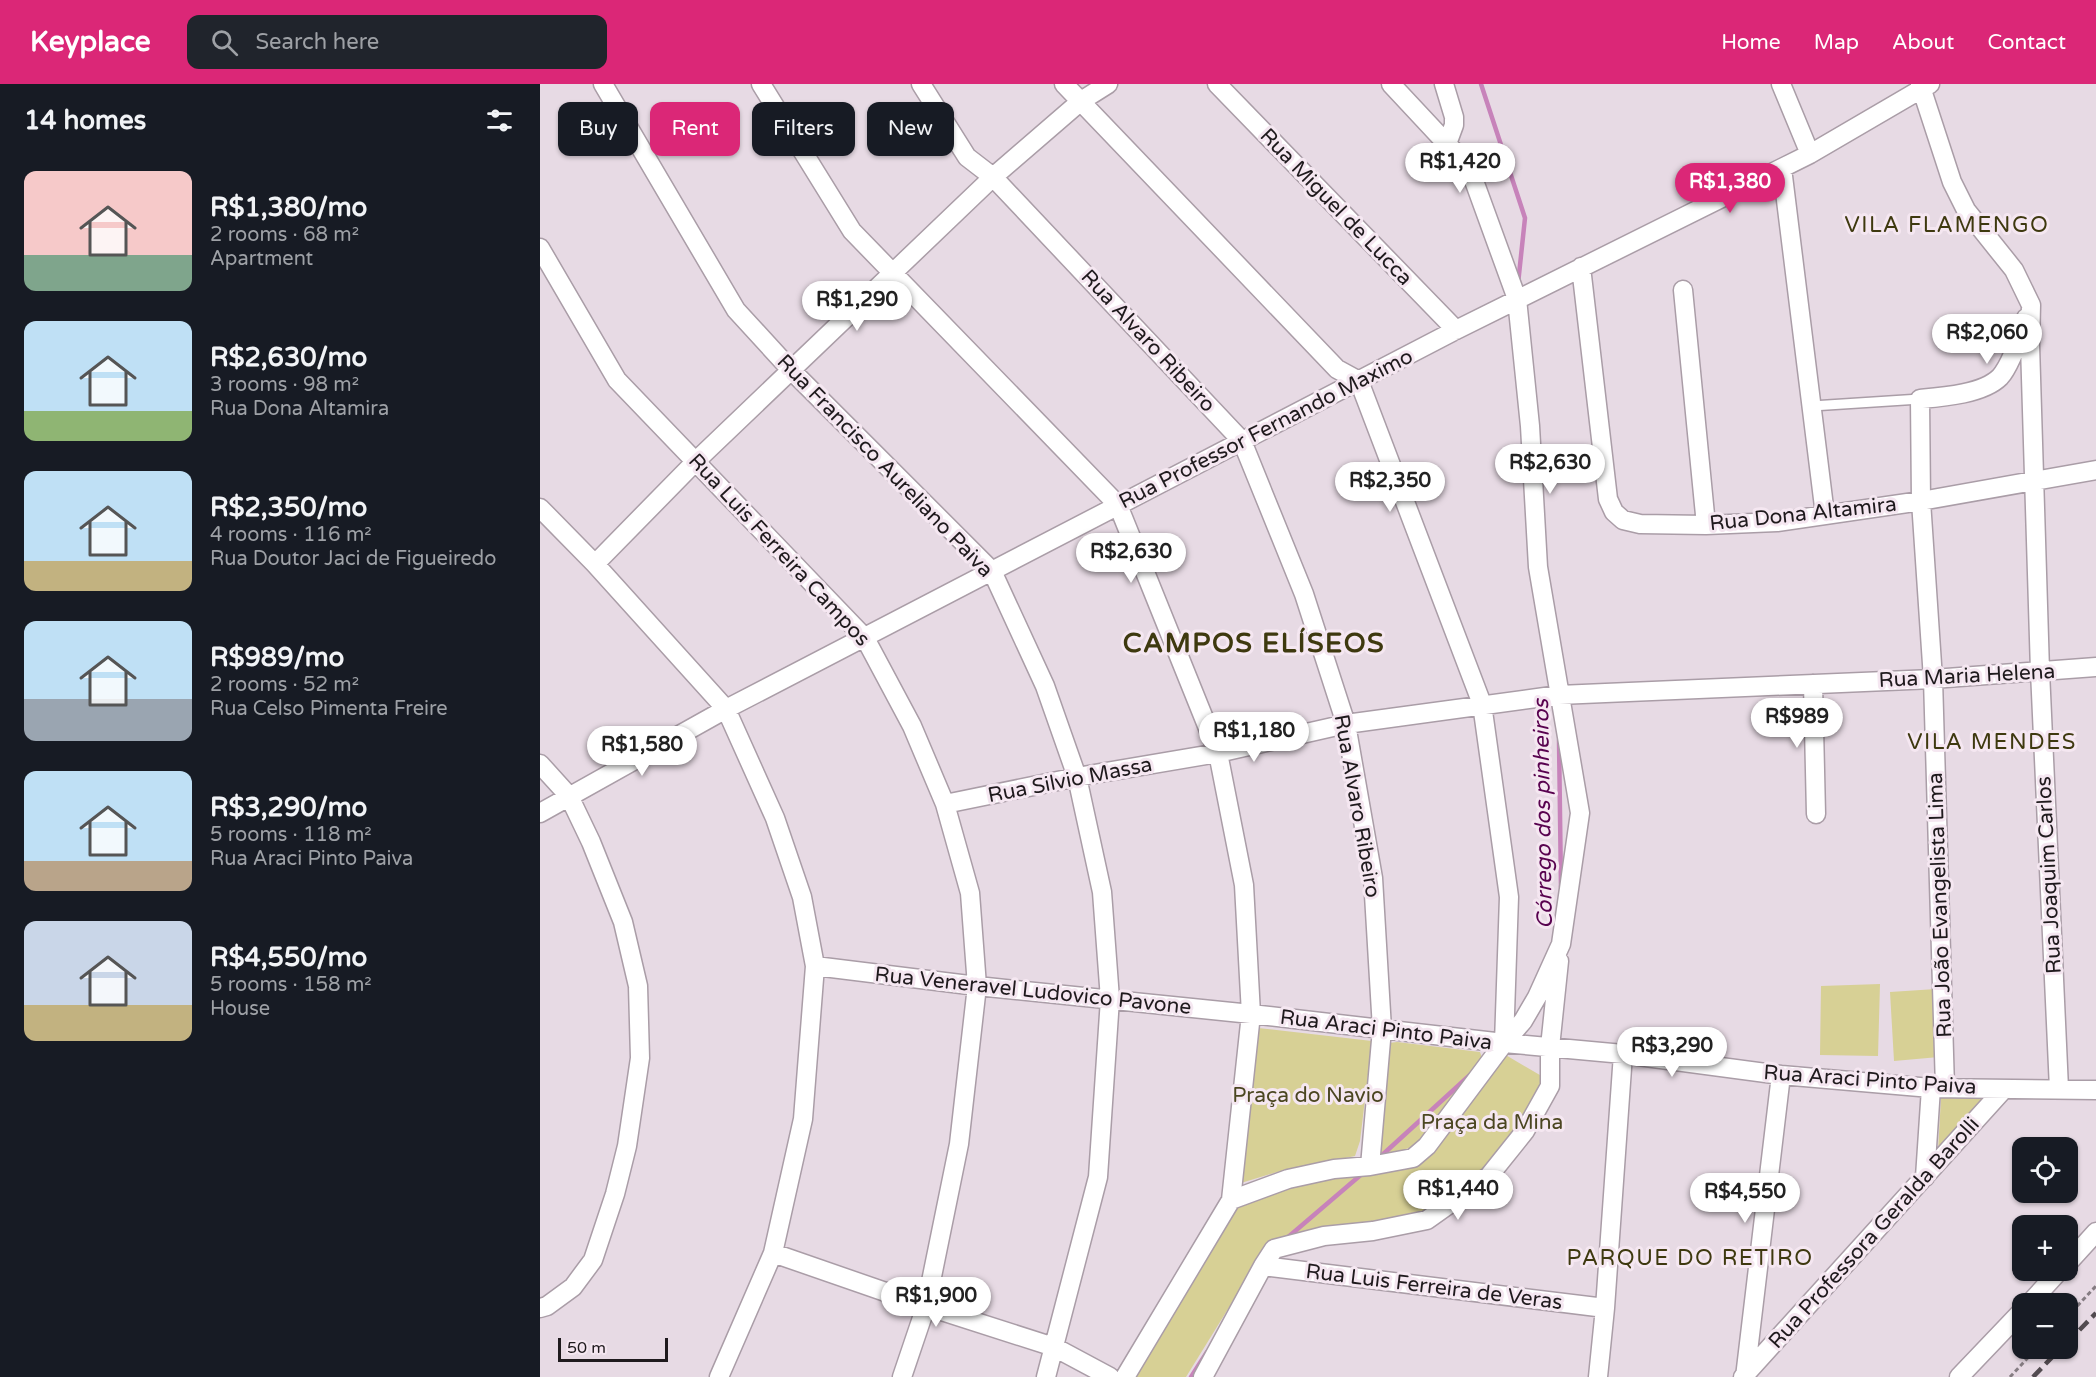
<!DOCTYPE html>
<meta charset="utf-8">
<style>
body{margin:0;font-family:"Varela Round",sans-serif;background:#20242c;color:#f1f3f6;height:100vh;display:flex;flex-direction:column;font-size:22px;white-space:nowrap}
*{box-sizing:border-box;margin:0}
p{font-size:20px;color:#9ea1a6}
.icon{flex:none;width:33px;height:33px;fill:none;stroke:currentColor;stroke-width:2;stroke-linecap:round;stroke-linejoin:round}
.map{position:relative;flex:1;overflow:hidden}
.sheet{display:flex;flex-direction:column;background:#171b24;width:540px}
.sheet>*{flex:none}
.banner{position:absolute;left:18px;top:18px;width:570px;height:54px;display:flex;gap:12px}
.controls{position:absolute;left:1472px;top:1053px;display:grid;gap:12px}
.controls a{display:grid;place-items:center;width:66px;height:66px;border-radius:12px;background:#171b24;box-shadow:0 2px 4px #0004;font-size:30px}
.scale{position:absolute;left:18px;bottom:15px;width:110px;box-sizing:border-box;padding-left:6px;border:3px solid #1f1a1d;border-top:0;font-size:16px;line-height:21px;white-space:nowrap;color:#1f1a1d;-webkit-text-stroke:4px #f5e7f1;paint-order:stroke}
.price{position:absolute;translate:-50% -51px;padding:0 14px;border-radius:21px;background:#fff;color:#222;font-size:20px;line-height:39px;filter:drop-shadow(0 2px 3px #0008)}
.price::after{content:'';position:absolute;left:50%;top:36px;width:18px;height:14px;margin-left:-9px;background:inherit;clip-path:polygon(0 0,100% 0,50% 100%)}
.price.selected{background:#db2777;color:#fff}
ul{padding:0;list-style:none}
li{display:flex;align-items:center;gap:18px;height:150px;padding:0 24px}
li span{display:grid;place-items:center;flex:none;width:168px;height:120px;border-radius:12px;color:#555}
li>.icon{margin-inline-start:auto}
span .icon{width:72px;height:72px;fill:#fffc;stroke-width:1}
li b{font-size:26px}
h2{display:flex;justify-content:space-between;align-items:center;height:72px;padding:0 24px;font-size:26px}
.chip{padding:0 21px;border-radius:12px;background:#171b24;box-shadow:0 2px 4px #0004;font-size:21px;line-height:54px}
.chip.selected{background:#db2777;color:#fff}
header{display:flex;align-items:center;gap:36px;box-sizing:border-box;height:84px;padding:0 30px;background:#db2777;color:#fff}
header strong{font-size:28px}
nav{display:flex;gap:33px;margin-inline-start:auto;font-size:21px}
.search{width:420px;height:54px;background:#20242c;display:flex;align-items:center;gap:15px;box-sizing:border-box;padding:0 21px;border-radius:12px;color:#9ea1a6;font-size:22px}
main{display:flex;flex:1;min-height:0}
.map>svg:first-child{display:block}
.green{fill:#d7d095}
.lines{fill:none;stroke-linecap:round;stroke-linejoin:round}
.stream{stroke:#c783ba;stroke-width:4.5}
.lane-casing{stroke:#aa9da7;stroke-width:12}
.street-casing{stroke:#aa9da7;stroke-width:21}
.path{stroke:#857c82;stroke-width:3;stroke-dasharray:4.5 3;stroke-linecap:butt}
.lane{stroke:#fff;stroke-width:9}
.street{stroke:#fff;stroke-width:18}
.rail{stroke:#524b50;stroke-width:4.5;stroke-dasharray:12 6;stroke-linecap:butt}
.labels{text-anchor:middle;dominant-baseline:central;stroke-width:6;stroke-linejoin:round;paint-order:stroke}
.street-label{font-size:21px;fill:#1f1a1d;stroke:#f5e7f1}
.park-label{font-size:21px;fill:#4b4621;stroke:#f5e7f1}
.neighbourhood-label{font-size:22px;letter-spacing:1.5px;fill:#3e390f;stroke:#f5e7f1}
.water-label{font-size:22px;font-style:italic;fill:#58024f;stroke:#f5e7f1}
.district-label{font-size:27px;font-weight:bold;letter-spacing:1.5px;fill:#3e390f;stroke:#f5e7f1}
</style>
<header>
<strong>Keyplace</strong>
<div class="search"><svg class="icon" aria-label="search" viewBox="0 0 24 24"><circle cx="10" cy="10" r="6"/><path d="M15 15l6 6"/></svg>Search here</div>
<nav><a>Home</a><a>Map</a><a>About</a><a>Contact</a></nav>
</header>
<main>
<section class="sheet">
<h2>14 homes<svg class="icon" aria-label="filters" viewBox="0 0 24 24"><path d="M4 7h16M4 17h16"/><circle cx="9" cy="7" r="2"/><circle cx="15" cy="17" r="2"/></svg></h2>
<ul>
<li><span style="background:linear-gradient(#f6c9c9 70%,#7fa58c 0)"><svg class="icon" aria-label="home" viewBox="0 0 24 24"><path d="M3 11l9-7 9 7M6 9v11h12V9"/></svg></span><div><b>R$1,380/mo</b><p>2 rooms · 68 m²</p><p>Apartment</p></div></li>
<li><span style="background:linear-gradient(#bfe0f5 75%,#8fb573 0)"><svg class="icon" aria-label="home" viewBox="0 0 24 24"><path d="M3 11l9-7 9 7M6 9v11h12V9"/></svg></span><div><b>R$2,630/mo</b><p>3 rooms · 98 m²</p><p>Rua Dona Altamira</p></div></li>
<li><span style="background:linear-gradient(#bfe0f5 75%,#c2b280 0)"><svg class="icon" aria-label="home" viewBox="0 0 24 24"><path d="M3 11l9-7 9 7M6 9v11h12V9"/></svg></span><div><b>R$2,350/mo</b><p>4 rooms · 116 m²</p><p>Rua Doutor Jaci de Figueiredo</p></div></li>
<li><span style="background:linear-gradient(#bfe0f5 65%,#9aa5b1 0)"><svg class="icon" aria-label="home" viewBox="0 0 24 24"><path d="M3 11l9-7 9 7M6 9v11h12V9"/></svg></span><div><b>R$989/mo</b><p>2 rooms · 52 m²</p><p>Rua Celso Pimenta Freire</p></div></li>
<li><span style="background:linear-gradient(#bfe0f5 75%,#b9a48a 0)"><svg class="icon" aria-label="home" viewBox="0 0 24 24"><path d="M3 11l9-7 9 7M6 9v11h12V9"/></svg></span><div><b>R$3,290/mo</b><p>5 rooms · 118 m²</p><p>Rua Araci Pinto Paiva</p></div></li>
<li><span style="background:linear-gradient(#c9d6e8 70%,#c2b280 0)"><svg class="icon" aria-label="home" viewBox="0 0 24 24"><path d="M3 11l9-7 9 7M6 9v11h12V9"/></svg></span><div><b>R$4,550/mo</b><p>5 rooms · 158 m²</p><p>House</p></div></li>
</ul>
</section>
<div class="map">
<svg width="1556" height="1293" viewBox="0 0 1556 1293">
<rect width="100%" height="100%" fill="#e7dae4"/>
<path class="green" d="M1340,900L1338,972L1280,971L1281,902Z
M1396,905L1399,973L1354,977L1350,908Z
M718,944L832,957L820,1057L815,1072L737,1088L701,1099Z
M857,958L940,968L942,974L893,1043L875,1062L839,1074L849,959Z
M964,970L1005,994L983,1050L949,1092L884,1129L730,1157L646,1293H593L696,1121L794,1091L863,1083Z
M1401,1014L1444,1015L1398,1067Z"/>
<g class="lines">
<path class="stream" d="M941,0L985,134L978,200
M1019,656L1021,803
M840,1073L931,990
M747,1154L823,1089
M651,1293L667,1268"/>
<defs>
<path id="lane" d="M1272,322L1380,315"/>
<path id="street" d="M63,0L196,226L251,286L452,487L505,602L537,693L562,808L570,915L558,1093L506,1293
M221,0L312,147L578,421L678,669L704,801L711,930L691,1116
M381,0L427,73L453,93L702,357L764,510L806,640L833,794L842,945L830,1082
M524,0L797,285L819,297L942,620L969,813L964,959
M677,0L916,246
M851,0L907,60
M1241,0L1270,70
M1380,0L1412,98L1426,126L1474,186L1491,221L1490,261L1500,587L1519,1005
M1242,84L1285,431
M0,164L77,296L325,554L372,642L405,720L430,809L437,902L419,1060L386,1222L362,1293
M1041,183L1068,415L1074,428L1083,436L1100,440L1166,441L1237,438L1381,417L1556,386
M1143,206L1166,441
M0,424L55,480L186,625L235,734L262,813L275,882L263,1035L233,1169L179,1293
M55,480L156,377L453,93L541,17L568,0
M1273,600L1276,730
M0,680L29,712L51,758L83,838L98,902L100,974L87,1062L75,1110L53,1176L33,1203L7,1222L0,1224
M405,720L537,693L678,669L806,640L1019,611L1393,595L1556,583
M0,729L186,625L916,246L1270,70L1390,0
M275,882L437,902L711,930L964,959L1083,970L1241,991L1391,1004L1556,1006
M1405,1004L1393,595L1381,417L1380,315C1403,313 1443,310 1460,293C1471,281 1481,250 1486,234
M1385,1093L1391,1004
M233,1169L386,1222L514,1263L570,1293
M1527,1180L1556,1148
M723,1182L1065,1224
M1489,1220L1520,1186
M585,1293L691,1116L748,1095L794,1085L830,1082L873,1074L887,1062L964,959L983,937L997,913L1021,860L1040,729L998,483L990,342L977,215L929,83L907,60L914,41V33L904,0
M663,1293L723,1182L734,1165L784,1152L833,1147L887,1136L949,1092L985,1047L1010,1002V963L1019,877
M1058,1293L1065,1224L1083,970
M1203,1293L1464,1005
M1205,1293L1241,991
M1419,1293L1482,1227"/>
</defs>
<use href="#lane" class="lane-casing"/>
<use href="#street" class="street-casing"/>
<path class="path" d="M1527,1233L1556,1202
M1470,1293L1497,1264"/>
<use href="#lane" class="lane"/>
<use href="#street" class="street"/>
<path class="rail" d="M1527,1259L1556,1229
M1493,1293L1521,1264"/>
</g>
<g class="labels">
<g class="street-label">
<text transform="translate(796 123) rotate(46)">Rua Miguel de Lucca</text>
<text transform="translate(608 257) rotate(47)">Rua Alvaro Ribeiro</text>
<text transform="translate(726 345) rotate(-27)">Rua Professor Fernando Maximo</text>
<text transform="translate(345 382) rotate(46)">Rua Francisco Aureliano Paiva</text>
<text transform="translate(1263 430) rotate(-6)">Rua Dona Altamira</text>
<text transform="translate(239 466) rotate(47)">Rua Luis Ferreira Campos</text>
<text transform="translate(1427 592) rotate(-3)">Rua Maria Helena</text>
<text transform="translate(530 696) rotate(-11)">Rua Silvio Massa</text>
<text transform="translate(817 722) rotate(80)">Rua Alvaro Ribeiro</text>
<text transform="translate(1509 791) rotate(-93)">Rua Joaquim Carlos</text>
<text transform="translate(1400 821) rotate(-92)">Rua João Evangelista Lima</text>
<text transform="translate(493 907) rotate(6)">Rua Veneravel Ludovico Pavone</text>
<text transform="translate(846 946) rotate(7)">Rua Araci Pinto Paiva</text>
<text transform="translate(1330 996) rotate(4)">Rua Araci Pinto Paiva</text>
<text transform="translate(1334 1149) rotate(-48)">Rua Professora Geralda Barolli</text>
<text transform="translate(894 1203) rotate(7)">Rua Luis Ferreira de Veras</text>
</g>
<g class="park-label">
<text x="768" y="1011">Praça do Navio</text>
<text x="952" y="1038">Praça da Mina</text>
</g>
<g class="neighbourhood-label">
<text x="1407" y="141">VILA FLAMENGO</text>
<text x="1452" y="658">VILA MENDES</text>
<text x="1150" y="1174">PARQUE DO RETIRO</text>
</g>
<g class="water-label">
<text transform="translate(1003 730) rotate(-91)">Córrego dos pinheiros</text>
</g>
<g class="district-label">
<text x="714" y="559">CAMPOS ELÍSEOS</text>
</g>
</g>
</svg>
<div class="controls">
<a><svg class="icon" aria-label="locate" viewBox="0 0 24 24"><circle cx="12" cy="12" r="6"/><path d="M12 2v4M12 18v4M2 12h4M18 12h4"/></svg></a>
<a>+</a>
<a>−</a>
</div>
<div class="scale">50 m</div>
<b class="price" style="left:920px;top:110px">R$1,420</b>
<b class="price selected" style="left:1190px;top:130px">R$1,380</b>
<b class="price" style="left:317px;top:248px">R$1,290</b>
<b class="price" style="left:1447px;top:281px">R$2,060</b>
<b class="price" style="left:1010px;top:411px">R$2,630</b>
<b class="price" style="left:850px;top:429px">R$2,350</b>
<b class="price" style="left:591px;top:500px">R$2,630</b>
<b class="price" style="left:1257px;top:665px">R$989</b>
<b class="price" style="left:714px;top:679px">R$1,180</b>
<b class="price" style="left:102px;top:693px">R$1,580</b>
<b class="price" style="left:1132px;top:994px">R$3,290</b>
<b class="price" style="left:918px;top:1137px">R$1,440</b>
<b class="price" style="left:1205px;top:1140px">R$4,550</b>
<b class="price" style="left:396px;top:1244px">R$1,900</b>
<div class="banner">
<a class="chip">Buy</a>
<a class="chip selected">Rent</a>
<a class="chip">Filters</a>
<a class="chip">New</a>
</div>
</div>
</main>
